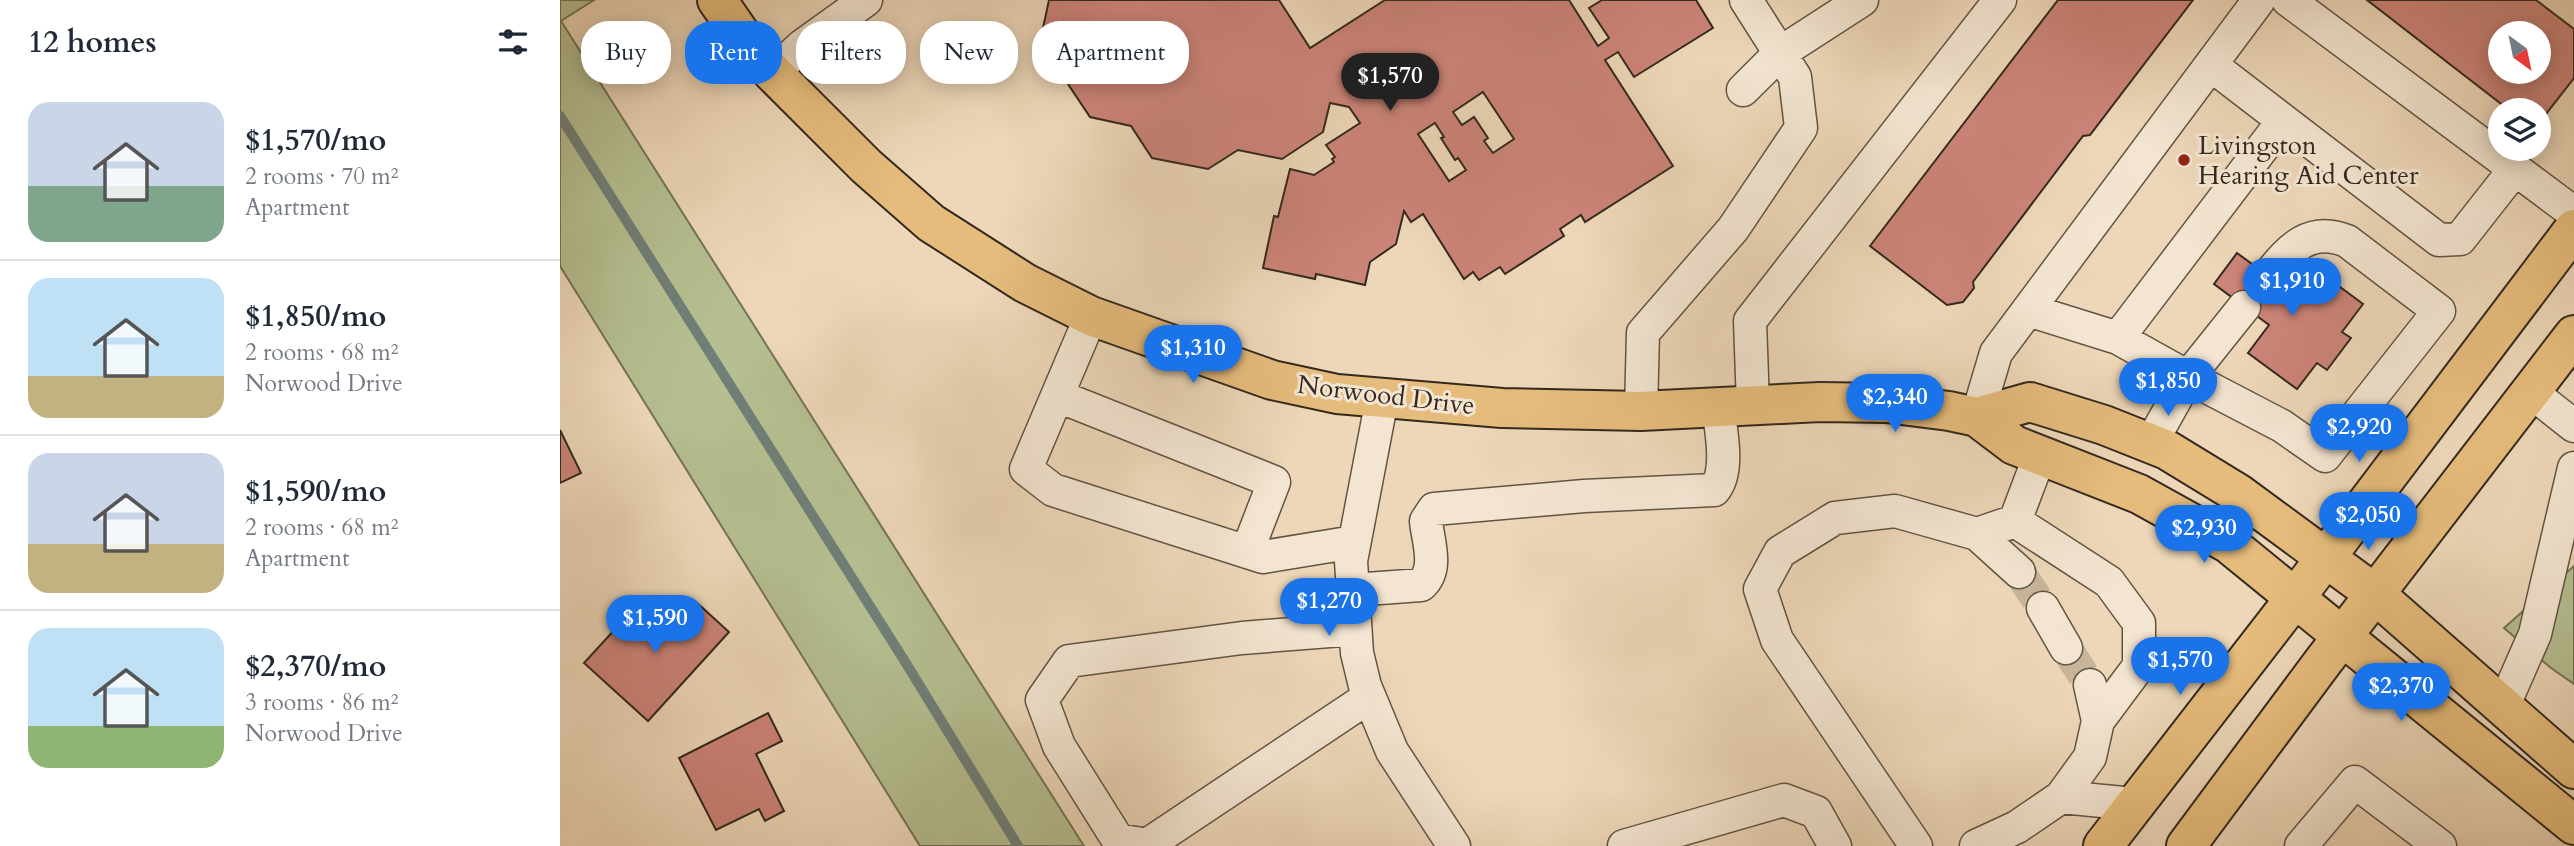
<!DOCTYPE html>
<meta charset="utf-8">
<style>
body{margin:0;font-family:Cardo,serif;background:#f6f6f7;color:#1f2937;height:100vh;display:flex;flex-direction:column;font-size:26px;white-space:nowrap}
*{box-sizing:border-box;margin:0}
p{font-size:23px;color:#747a83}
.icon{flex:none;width:38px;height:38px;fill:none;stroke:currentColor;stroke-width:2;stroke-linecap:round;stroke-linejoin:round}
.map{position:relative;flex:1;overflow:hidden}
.sheet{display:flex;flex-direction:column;background:#fff;width:560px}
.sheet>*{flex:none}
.top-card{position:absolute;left:21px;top:21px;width:665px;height:63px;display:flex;gap:14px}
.needle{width:46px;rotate:147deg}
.controls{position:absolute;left:1928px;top:21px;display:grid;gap:14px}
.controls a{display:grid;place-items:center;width:63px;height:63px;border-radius:50%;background:#fff;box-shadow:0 4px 18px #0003;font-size:35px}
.price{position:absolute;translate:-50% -60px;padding:0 16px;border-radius:24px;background:#1a73e8;color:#fff;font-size:23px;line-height:46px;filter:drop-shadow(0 2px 4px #0008)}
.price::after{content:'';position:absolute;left:50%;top:42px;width:21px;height:16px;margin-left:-10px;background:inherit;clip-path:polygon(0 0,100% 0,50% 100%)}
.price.active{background:#222;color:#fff}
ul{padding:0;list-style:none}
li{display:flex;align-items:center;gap:21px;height:175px;padding:0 28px}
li+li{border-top:2px solid #e0e1e3}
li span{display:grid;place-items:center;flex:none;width:196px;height:140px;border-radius:21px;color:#555}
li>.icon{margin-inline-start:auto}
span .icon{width:84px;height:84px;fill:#fffc;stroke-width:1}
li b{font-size:30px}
h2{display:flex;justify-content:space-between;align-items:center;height:84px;padding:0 28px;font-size:30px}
.pill{padding:0 24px;border-radius:28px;background:#fff;box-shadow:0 4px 18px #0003;font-size:24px;line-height:63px}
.pill.active{background:#1a73e8;color:#fff}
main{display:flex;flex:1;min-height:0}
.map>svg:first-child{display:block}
.green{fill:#b5bf91;stroke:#747458;stroke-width:2}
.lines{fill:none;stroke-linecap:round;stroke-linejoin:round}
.stream{stroke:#707f77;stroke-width:10}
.building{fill:#cc8479;stroke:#33291f;stroke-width:2;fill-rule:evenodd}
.minor-tunnel{stroke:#c8b499;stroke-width:32;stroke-dasharray:32 16;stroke-linecap:butt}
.minor-casing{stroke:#625445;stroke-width:35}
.major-casing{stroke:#33291f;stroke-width:42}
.minor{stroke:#f3e5d1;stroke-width:32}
.major{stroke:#e6bc7c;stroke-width:38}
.poi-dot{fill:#8f2418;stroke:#f3e5d1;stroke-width:2.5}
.labels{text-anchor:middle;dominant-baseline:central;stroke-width:6;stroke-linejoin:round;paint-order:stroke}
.poi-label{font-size:26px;fill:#33291f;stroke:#f3e5d1;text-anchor:start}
.street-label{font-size:26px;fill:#33291f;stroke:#f3e5d1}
</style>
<main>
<section class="sheet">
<h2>12 homes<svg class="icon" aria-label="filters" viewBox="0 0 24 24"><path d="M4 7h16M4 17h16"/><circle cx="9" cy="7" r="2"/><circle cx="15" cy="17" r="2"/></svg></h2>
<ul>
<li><span style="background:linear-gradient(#c9d6e8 60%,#7fa58c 0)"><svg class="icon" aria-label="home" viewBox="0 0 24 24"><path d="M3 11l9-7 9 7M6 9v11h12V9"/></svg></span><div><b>$1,570/mo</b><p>2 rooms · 70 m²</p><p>Apartment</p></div></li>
<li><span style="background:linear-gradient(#bfe0f5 70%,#c2b280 0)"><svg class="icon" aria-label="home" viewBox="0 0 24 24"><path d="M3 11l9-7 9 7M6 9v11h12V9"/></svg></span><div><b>$1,850/mo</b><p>2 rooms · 68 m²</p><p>Norwood Drive</p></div></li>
<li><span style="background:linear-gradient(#c9d6e8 65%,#c2b280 0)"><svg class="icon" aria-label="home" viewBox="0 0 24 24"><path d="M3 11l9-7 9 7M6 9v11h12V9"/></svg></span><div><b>$1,590/mo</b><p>2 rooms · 68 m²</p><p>Apartment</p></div></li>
<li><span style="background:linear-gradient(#bfe0f5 70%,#8fb573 0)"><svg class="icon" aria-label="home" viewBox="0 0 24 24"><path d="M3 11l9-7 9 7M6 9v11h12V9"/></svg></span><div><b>$2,370/mo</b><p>3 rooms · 86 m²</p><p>Norwood Drive</p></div></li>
</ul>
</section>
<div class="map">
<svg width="2014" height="846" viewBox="0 0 2014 846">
<rect width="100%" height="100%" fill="#edd7b8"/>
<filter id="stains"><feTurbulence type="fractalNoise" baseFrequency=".00286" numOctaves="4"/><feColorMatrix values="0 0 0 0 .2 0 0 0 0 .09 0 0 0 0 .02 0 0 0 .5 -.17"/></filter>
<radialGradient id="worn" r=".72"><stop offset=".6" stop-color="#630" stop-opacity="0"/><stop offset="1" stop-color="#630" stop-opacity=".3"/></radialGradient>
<path class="green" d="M0,0H34L1,21L524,846H360L0,266Z
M2014,566V684L1991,668L1944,628Z"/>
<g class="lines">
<path class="stream" d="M0,116L344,660L458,846"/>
</g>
<path class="building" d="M489,0H719L750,48L825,0H1009L1038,46L1049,38L1029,8L1042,0H1136L1153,28L1074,77L1058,52L1045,60L1113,166L1025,222L1021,215L1000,229L1004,236L945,274L940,267L919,280L913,272L904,279L863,214L851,222L844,211L836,244L810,262L805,285L756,274L755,279L703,268L714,216L718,217L730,169L754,175L774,162L772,159L775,157L766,145L800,123L789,107L770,103L763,132L722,159L678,150L648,169L592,158L571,126L530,117L508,84L511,71L483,28ZM923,92L954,139L933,153L924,141L928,138L914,117L902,125L893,112ZM875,123L884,137L881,138L895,160L898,158L906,170L889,181L858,134Z
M1498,0H1633L1530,135L1523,136L1413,282L1414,288L1403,302L1387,305L1310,246Z
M1807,0H1976L2014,29V78L1979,123V110H1949ZM1941,33H1979V72H1941Z
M1677,253L1733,294L1753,267L1803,304L1782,332L1791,338L1767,370L1757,363L1737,389L1688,353L1709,325L1654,284Z
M0,430L21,473L0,483Z
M135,601L169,632L88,721L24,663L80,602L109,629Z
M208,713L222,741L196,754L224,811L205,821L199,809L156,830L119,758Z"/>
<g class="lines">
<path class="minor-tunnel" d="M1459,572L1483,608
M1506,648L1530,685"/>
<defs>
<path id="minor" d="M1728,0L2014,213
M1651,65L1879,240L1900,239L1955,169
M213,73L242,46L306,0
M1183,90L1220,53L1302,0
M1684,307L1628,377L1722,426L1765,456L1879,311L1787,241C1750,226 1730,248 1708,276
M1468,310L1558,338L1628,377L1591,443
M531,316L466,469L493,490L703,557L794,542
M1558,338L1723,121
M1971,392L2014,426
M498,396L714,482L687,552
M822,399L791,561L797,653L805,686L832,751L894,846
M1193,405L1190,321L1440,0
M1081,411L1083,333L1173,229L1241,128L1235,77L1186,0
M1417,417L1436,353L1699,0
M1455,521L1549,582L1579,623V666L1538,721L1530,757L1501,797
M1417,534L1459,572
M793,590L861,585C879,569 868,542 866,521L874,509L1024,496L1154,490C1170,472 1161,430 1158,407
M1483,608L1506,648
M795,629L682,638L509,661L482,700L499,746L558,840L587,845L809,697
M1530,685L1538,721
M1943,707L1975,634L2014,468
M1064,846L1224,800L1256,812L1275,846
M1356,846L1217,640L1200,589L1220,552L1275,518L1335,511L1417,534L1455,521L1480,455
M1416,846L1457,827L1501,797L1574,804
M1741,846L1795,782L1880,846"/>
<path id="major" d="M157,0L186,42L213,73L306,166L371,223L465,283L531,316L712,380L777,394L942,408L1081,411L1260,402L1326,403L1389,411L1417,417L1454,445L1579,494L1669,544L2014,825
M1417,417L1470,402L1544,425L1607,450L1679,494L1815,594L2014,769
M1543,846L1745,585L2014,229
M1626,846L1762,663L2014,335"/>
</defs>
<use href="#minor" class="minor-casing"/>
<use href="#major" class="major-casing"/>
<use href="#minor" class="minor"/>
<use href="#major" class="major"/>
</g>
<circle class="poi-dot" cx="1624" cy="160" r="7"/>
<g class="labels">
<g class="poi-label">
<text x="1638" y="145">Livingston<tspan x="1638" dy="30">Hearing Aid Center</tspan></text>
</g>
<g class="street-label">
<text transform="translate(826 395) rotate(7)">Norwood Drive</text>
</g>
</g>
<rect width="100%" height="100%" filter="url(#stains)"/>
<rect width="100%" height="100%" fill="url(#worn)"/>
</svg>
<div class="controls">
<a><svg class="needle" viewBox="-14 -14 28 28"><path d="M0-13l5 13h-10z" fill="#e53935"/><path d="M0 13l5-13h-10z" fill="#747a83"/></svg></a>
<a><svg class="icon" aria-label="layers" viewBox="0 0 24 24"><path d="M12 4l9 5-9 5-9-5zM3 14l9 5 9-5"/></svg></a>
</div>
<b class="price active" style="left:830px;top:113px">$1,570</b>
<b class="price" style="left:1732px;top:318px">$1,910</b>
<b class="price" style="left:633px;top:385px">$1,310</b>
<b class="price" style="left:1608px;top:418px">$1,850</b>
<b class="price" style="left:1335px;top:434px">$2,340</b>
<b class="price" style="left:1799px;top:464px">$2,920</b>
<b class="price" style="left:1808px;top:552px">$2,050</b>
<b class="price" style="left:1644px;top:565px">$2,930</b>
<b class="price" style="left:769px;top:638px">$1,270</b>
<b class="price" style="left:95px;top:655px">$1,590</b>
<b class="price" style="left:1620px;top:697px">$1,570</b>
<b class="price" style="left:1841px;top:723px">$2,370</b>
<div class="top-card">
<a class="pill">Buy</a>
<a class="pill active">Rent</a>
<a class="pill">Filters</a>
<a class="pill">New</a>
<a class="pill">Apartment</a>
</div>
</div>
</main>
